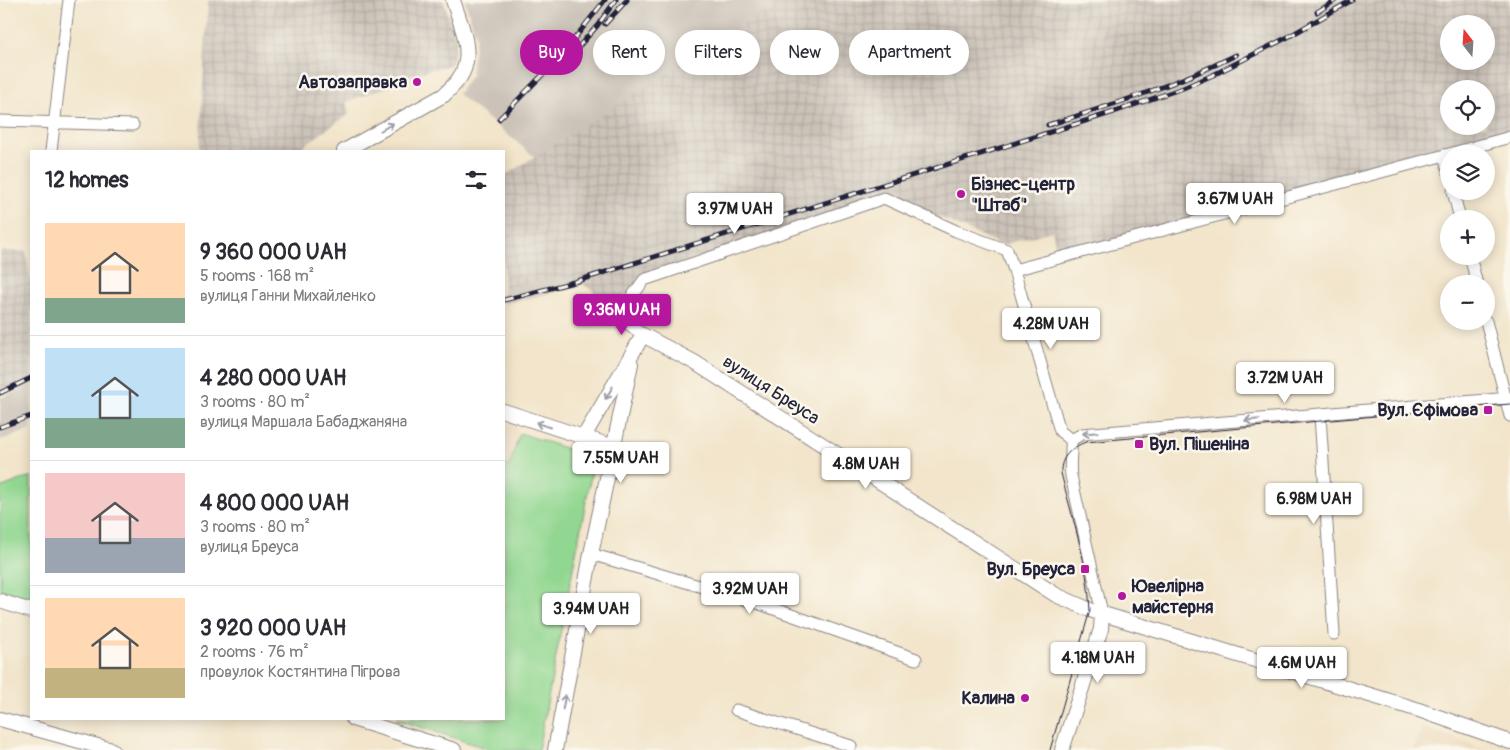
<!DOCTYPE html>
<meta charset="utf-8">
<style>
body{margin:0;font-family:Pangolin,sans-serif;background:#f2f2f3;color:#2b2b33;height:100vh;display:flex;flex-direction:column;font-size:19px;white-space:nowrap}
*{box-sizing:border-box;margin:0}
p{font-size:16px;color:#7c7c81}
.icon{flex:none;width:28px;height:28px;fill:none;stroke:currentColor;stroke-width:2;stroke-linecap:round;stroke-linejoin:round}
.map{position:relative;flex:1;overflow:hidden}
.details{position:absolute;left:30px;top:150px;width:475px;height:570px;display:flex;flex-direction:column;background:#fff;border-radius:0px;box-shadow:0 2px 12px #0003}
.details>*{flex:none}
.top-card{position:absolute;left:520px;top:30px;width:475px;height:45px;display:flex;gap:10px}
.needle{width:32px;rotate:343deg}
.tools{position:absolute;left:1440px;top:15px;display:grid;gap:10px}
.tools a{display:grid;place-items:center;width:55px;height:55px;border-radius:50%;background:#fff;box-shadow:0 2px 12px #0003;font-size:25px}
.price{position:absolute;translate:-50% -42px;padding:0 11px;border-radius:5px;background:#fff;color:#222;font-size:16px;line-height:32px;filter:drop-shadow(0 1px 2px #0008)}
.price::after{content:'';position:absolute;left:50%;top:30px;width:15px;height:11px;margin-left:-8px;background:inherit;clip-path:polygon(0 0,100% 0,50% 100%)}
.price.on{background:#b5179e;color:#fff}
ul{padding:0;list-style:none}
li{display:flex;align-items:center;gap:15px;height:125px;padding:0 15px}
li+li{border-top:1px solid #e1e1e2}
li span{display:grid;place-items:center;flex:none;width:140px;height:100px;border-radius:0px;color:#555}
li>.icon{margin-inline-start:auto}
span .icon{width:60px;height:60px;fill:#fffc;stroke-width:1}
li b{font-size:21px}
h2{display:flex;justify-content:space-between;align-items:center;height:60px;padding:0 15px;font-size:21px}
.tag{padding:0 18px;border-radius:22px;background:#fff;box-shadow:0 2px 12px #0003;font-size:18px;line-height:45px}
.tag.on{background:#b5179e;color:#fff}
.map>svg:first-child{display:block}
.built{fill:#ecd7ba}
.industrial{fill:url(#industrial-grid);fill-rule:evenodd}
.railway{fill:#cbc2b8}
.green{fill:#92d791;stroke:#5a7c66}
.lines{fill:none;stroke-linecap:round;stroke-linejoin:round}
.minor-casing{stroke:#8a8483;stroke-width:13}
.tertiary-casing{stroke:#8a8483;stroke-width:16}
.minor{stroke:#fff;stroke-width:11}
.tertiary{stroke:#fff;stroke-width:14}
.tram{stroke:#22223b;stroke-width:1}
.rail-casing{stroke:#22223b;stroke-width:5}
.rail{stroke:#fbf7ec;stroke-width:3;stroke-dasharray:9;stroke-linecap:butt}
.oneway{stroke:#9c9ca7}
.poi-dot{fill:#b5179e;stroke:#fbf7ec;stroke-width:2}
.labels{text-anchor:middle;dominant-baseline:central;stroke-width:5;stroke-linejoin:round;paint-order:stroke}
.poi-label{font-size:18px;font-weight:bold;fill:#22223b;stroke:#fbf7ec;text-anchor:end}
.street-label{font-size:18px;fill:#22223b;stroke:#fbf7ec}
</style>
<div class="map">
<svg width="1510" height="750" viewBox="0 0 1510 750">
<defs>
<pattern id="industrial-grid" width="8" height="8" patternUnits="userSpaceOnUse" patternTransform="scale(1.25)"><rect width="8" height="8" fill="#cbc2b8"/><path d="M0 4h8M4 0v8" fill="none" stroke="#aea69f"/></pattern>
</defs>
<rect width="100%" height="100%" fill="#fbf7ec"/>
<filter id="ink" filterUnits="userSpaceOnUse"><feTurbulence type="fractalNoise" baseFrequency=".02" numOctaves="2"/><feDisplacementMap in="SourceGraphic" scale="10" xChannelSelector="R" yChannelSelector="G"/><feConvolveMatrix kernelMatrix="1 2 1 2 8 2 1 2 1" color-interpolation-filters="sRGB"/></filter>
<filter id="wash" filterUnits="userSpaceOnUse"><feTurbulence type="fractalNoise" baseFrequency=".0096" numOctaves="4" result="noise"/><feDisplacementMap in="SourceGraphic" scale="20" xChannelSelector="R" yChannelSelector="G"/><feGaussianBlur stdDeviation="1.12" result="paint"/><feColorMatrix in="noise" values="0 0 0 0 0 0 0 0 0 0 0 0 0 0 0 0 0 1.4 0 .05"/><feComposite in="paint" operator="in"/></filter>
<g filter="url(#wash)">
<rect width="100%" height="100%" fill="#f2e5cb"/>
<path class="built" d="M504,422L517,427L520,433L509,466L504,464Z
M1422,726L1486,750H1414Z"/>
<path class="industrial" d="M208,0H443L456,41L452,64L407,76L399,83L346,102L349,114L296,151H199Z
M782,0H1510V131L1059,258L1052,231L1002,245L887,194L642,277L615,307L583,284L554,278L504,289V176ZM1449,24H1486V61H1449ZM1449,89H1486V126H1449Z
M0,251H26L31,283V385L0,395Z"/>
<path class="railway" d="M465,0H782L535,157L458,94L471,75L476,36Z
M554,278L583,284L560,291L504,304V289Z
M31,385V430L0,440V398Z"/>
<path class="green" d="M520,433L577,452L592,470L538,750H491L396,719H504V464L509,466Z
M31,476V599L0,589V488Z"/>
</g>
<g filter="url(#ink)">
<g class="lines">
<defs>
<path id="minor" d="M0,121L133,125
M51,151L69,0
M1449,154L1510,137
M1444,155L1449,173
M1453,191L1460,219
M1470,256L1477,284
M1014,270L1449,154
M1486,321L1510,416
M643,335L618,316L644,280L884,198L956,231L1007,250L1014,270L1060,431L1071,440C1072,453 1069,463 1071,476L1102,613
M1320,415L1334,634
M1071,440L1082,434L1510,398
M591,554L760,604L916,659
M736,710L851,746"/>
<path id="tertiary" d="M344,151L444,95C452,87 462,78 465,66C471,45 459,20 453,0
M504,411L614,447
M583,438L643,335L694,362L1056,595L1090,610L1416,709L1510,742
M0,601L31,611
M0,719L112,750
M353,719L454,750
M555,750L591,554L631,364
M1062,750L1101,629L1102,613"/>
</defs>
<use href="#minor" class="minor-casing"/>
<use href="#tertiary" class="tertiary-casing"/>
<use href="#minor" class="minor"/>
<use href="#tertiary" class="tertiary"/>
<path class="tram" d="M1050,750L1090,610C1088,564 1072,518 1061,473C1060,458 1071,447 1086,442L1510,404"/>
<defs>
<path id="rail" d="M1317,12L1336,0
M605,24L627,0
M565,62L597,26L616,0
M499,119L559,58L605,0
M1048,125C1112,105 1176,85 1236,55
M504,300L574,282L1114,112L1183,88L1213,75L1288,37L1352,0
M0,393L31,378
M0,427L31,416"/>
</defs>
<use href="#rail" class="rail-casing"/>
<use href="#rail" class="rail"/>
</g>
<defs><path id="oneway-shaft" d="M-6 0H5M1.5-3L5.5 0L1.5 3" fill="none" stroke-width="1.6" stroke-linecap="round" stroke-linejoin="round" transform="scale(1.25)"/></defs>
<g class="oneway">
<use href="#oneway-shaft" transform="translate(387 127) rotate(-30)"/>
<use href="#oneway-shaft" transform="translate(609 393) rotate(120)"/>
<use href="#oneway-shaft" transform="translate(1252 420) rotate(175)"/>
<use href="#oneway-shaft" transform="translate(543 425) rotate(-161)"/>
<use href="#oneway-shaft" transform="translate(1090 433) rotate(175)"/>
<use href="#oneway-shaft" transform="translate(564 702) rotate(-80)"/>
</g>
</g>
<g class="poi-dot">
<circle cx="417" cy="82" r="5"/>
<circle cx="961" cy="194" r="5"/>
<rect x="1483" y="405" width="10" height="10" rx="2.5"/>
<rect x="1134" y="439" width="10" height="10" rx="2.5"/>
<rect x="1080" y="564" width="10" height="10" rx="2.5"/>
<circle cx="1122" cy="596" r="5"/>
<circle cx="1025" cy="698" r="5"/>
</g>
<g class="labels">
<g class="poi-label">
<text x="407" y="82">Автозаправка</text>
<text x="971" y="184" text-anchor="start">Бізнес-центр<tspan x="971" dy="21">"Штаб"</tspan></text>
<text x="1478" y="410">Вул. Єфімова</text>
<text x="1149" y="444" text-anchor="start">Вул. Пішеніна</text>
<text x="1075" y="569">Вул. Бреуса</text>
<text x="1132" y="586" text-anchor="start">Ювелірна<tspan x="1132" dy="21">майстерня</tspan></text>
<text x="1015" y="698">Калина</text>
</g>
<g class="street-label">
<text transform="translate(771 390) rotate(33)">вулиця Бреуса</text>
</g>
</g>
</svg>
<div class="tools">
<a><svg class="needle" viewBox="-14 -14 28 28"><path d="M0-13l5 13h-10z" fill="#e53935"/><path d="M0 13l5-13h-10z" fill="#7c7c81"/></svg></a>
<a><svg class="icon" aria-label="locate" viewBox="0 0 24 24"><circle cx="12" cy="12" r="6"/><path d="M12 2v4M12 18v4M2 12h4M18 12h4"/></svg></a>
<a><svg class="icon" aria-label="layers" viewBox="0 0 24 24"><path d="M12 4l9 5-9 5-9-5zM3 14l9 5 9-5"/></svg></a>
<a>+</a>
<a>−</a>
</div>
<b class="price" style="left:1235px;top:225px">3.67M UAH</b>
<b class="price" style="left:735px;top:235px">3.97M UAH</b>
<b class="price on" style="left:622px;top:336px">9.36M UAH</b>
<b class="price" style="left:1051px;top:350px">4.28M UAH</b>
<b class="price" style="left:1285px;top:404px">3.72M UAH</b>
<b class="price" style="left:621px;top:484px">7.55M UAH</b>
<b class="price" style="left:866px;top:490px">4.8M UAH</b>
<b class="price" style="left:1314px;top:525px">6.98M UAH</b>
<b class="price" style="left:750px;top:615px">3.92M UAH</b>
<b class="price" style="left:591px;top:635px">3.94M UAH</b>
<b class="price" style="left:1098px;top:684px">4.18M UAH</b>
<b class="price" style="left:1302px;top:689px">4.6M UAH</b>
<div class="top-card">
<a class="tag on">Buy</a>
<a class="tag">Rent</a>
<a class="tag">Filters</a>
<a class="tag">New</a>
<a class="tag">Apartment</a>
</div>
<section class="details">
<h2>12 homes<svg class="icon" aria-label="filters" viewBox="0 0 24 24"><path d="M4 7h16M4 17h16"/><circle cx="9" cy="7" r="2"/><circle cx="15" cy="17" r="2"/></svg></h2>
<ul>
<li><span style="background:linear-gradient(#ffd9b3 75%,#7fa58c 0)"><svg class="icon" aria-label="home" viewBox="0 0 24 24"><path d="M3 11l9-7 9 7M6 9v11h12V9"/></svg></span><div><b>9 360 000 UAH</b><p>5 rooms · 168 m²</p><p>вулиця Ганни Михайленко</p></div></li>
<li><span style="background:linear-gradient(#bfe0f5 70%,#7fa58c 0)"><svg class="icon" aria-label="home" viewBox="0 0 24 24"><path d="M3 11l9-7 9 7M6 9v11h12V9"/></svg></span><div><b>4 280 000 UAH</b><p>3 rooms · 80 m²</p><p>вулиця Маршала Бабаджаняна</p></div></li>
<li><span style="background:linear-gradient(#f6c9c9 65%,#9aa5b1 0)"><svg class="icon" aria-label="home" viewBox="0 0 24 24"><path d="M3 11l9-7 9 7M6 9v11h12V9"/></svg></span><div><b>4 800 000 UAH</b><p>3 rooms · 80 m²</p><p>вулиця Бреуса</p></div></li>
<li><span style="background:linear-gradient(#ffd9b3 70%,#c2b280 0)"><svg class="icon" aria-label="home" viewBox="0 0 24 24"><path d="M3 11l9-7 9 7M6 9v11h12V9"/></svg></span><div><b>3 920 000 UAH</b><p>2 rooms · 76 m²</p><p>провулок Костянтина Пігрова</p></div></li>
</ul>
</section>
</div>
